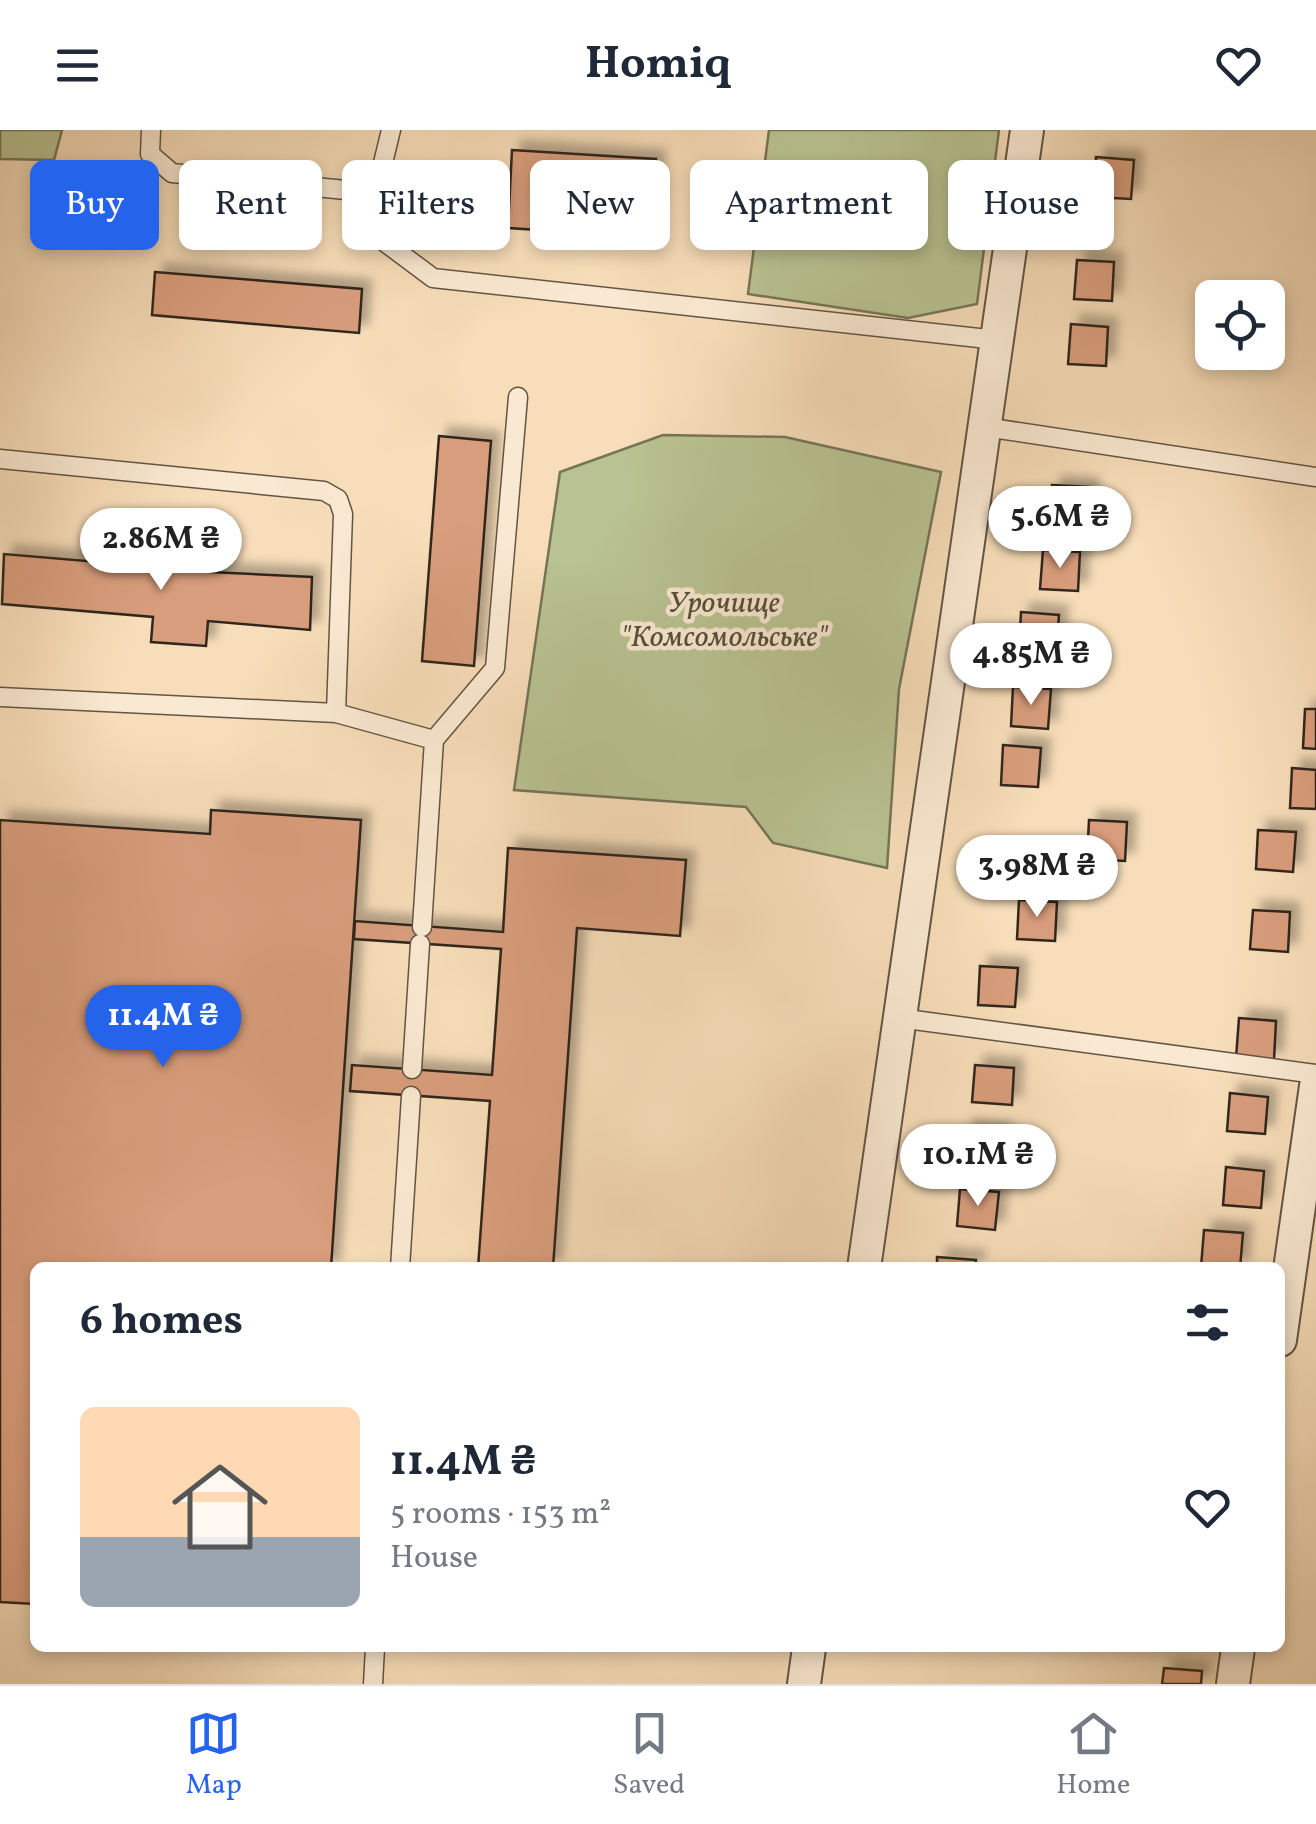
<!DOCTYPE html>
<meta charset="utf-8">
<style>
body{margin:0;font-family:Vollkorn,serif;background:#f6f6f7;color:#1f2937;height:100vh;display:flex;flex-direction:column;font-size:38px;white-space:nowrap}
*{box-sizing:border-box;margin:0}
p{font-size:32px;color:#747a83}
.icon{flex:none;width:55px;height:55px;fill:none;stroke:currentColor;stroke-width:2;stroke-linecap:round;stroke-linejoin:round}
.map{position:relative;flex:1;overflow:hidden}
.drawer{position:absolute;left:30px;top:1132px;width:1255px;height:390px;display:flex;flex-direction:column;background:#fff;border-radius:15px;box-shadow:0 5px 15px #0003}
.drawer>*{flex:none}
.top-card{position:absolute;left:30px;top:30px;width:1258px;height:90px;display:flex;gap:20px}
.tools{position:absolute;left:1195px;top:150px;display:grid;gap:20px}
.tools a{display:grid;place-items:center;width:90px;height:90px;border-radius:15px;background:#fff;box-shadow:0 5px 15px #0003;font-size:50px}
.price{position:absolute;translate:-50% -85px;padding:0 22px;border-radius:35px;background:#fff;color:#222;font-size:32px;line-height:65px;filter:drop-shadow(0 2px 5px #0008)}
.price::after{content:'';position:absolute;left:50%;top:60px;width:30px;height:22px;margin-left:-15px;background:inherit;clip-path:polygon(0 0,100% 0,50% 100%)}
.price.active{background:#2563eb;color:#fff}
ul{padding:0;list-style:none}
li{display:flex;align-items:center;gap:30px;height:250px;padding:0 50px}
li+li{border-top:2px solid #e0e1e3}
li span{display:grid;place-items:center;flex:none;width:280px;height:200px;border-radius:15px;color:#555}
li>.icon{margin-inline-start:auto}
span .icon{width:120px;height:120px;fill:#fffc;stroke-width:1}
li b{font-size:42px}
h2{display:flex;justify-content:space-between;align-items:center;height:120px;padding:0 50px;font-size:42px}
.tag{padding:0 35px;border-radius:15px;background:#fff;box-shadow:0 5px 15px #0003;font-size:35px;line-height:90px}
.tag.active{background:#2563eb;color:#fff}
header{display:flex;justify-content:space-between;align-items:center;height:130px;padding:0 50px;background:#fff;font-size:45px;font-weight:700}
.menu{display:flex;justify-content:space-around;align-items:center;height:140px;border-top:2px solid #e0e1e3;background:#fff;font-size:28px;color:#747a83}
.menu a{display:grid;justify-items:center;gap:5px}
.menu .active{color:#2563eb}
.map>svg:first-child{display:block}
.green{fill:#b9c292;stroke:#767557;stroke-width:2.5}
.building{fill:#d89d7b;stroke:#32281c;stroke-width:2.5;filter:url(#shadow)}
.lines{fill:none;stroke-linecap:round;stroke-linejoin:round}
.service-casing{stroke:#635543;stroke-width:21}
.minor-casing{stroke:#635543;stroke-width:36}
.service{stroke:#fae9d2;stroke-width:18}
.minor{stroke:#fae9d2;stroke-width:32}
.labels{text-anchor:middle;dominant-baseline:central;stroke-width:9;stroke-linejoin:round;paint-order:stroke}
.park-label{font-size:30px;font-style:italic;fill:#544e3a;stroke:#fae9d2}
</style>
<header><svg class="icon" aria-label="menu" viewBox="0 0 24 24"><path d="M4 6h16M4 12h16M4 18h16"/></svg>Homiq<svg class="icon" aria-label="heart" viewBox="0 0 24 24"><path d="M12 20l-8-8c-3-5 5-10 8-4 3-6 11-1 8 4z"/></svg></header>
<div class="map">
<svg width="1316" height="1554" viewBox="0 0 1316 1554">
<defs>
<filter id="shadow"><feDropShadow dx="9" dy="-9" stdDeviation="5" flood-color="#0004"/></filter>
</defs>
<rect width="100%" height="100%" fill="#f7ddb9"/>
<filter id="stains"><feTurbulence type="fractalNoise" baseFrequency=".002" numOctaves="4"/><feColorMatrix values="0 0 0 0 .2 0 0 0 0 .09 0 0 0 0 .02 0 0 0 .5 -.17"/></filter>
<radialGradient id="worn" r=".72"><stop offset=".6" stop-color="#630" stop-opacity="0"/><stop offset="1" stop-color="#630" stop-opacity=".3"/></radialGradient>
<path class="green" d="M0,0H62L54,30L0,29Z
M769,0H999L977,174L908,188L748,164Z
M663,305L785,307L941,342L899,559L887,738L773,713L746,677L514,660L560,342Z"/>
<path class="building" d="M512,20L656,29L651,107L508,98Z
M1096,27L1134,30L1131,69L1094,67Z
M1077,130L1114,132L1112,171L1074,169Z
M155,142L362,159L359,203L152,185Z
M1071,194L1108,197L1106,236L1068,234Z
M439,306L491,311L474,536L422,531Z
M1052,355L1090,357L1087,396L1050,394Z
M159,416L211,421L210,442L312,447L310,500L208,491L206,516L151,512L153,487L2,474L4,424L157,437Z
M1043,420L1080,422L1078,461L1040,459Z
M1021,482L1059,485L1056,524L1019,522Z
M1013,557L1051,559L1048,599L1011,596Z
M1305,579H1316V619L1303,618Z
M1003,615L1041,618L1038,657L1001,655Z
M1292,638L1316,640V679L1290,678Z
M211,680L361,690L331,1138H35V1474L0,1472V690L210,704Z
M1089,690L1127,692L1125,731L1087,729Z
M1258,700L1296,702L1293,742L1256,739Z
M508,718L686,730L680,806L577,798L553,1138H478L490,971L350,961L352,935L492,945L501,819L354,809L355,791L503,802Z
M1019,770L1057,772L1055,811L1017,809Z
M1253,780L1290,782L1288,822L1250,819Z
M980,836L1018,838L1015,877L978,875Z
M1239,888L1276,891L1274,930L1236,928Z
M975,935L1014,938L1012,975L972,972Z
M1230,963L1268,967L1265,1004L1227,1001Z
M964,998L1002,1001L999,1039L961,1035Z
M1226,1037L1264,1041L1261,1078L1223,1075Z
M960,1059L999,1062L995,1100L957,1096Z
M1204,1100L1243,1103L1240,1138L1201,1137Z
M937,1127L976,1130L975,1138H937Z
M1164,1538L1202,1541L1201,1554H1162Z"/>
<g class="lines">
<defs>
<path id="service" d="M151,0L150,24L172,43L366,62L378,107L433,148L997,210
M366,62L383,33L391,0
M985,297L1316,347
M0,329L324,361L338,369L343,384L336,583
M0,567L336,583L434,610L422,797
M434,610L495,538L518,267
M899,888L1316,944
M412,939L420,814
M400,1138L411,966
M373,1554L375,1518"/>
<path id="minor" d="M864,1138L1027,0
M1280,1210L1316,956
M804,1554L809,1518
M1233,1554L1238,1518"/>
</defs>
<use href="#service" class="service-casing"/>
<use href="#minor" class="minor-casing"/>
<use href="#service" class="service"/>
<use href="#minor" class="minor"/>
</g>
<g class="labels">
<g class="park-label">
<text x="724" y="474">Урочище<tspan x="724" dy="34">"Комсомольське"</tspan></text>
</g>
</g>
<rect width="100%" height="100%" filter="url(#stains)"/>
<rect width="100%" height="100%" fill="url(#worn)"/>
</svg>
<div class="tools">
<a><svg class="icon" aria-label="locate" viewBox="0 0 24 24"><circle cx="12" cy="12" r="6"/><path d="M12 2v4M12 18v4M2 12h4M18 12h4"/></svg></a>
</div>
<b class="price" style="left:1060px;top:441px">5.6M ₴</b>
<b class="price" style="left:161px;top:463px">2.86M ₴</b>
<b class="price" style="left:1031px;top:578px">4.85M ₴</b>
<b class="price" style="left:1037px;top:790px">3.98M ₴</b>
<b class="price active" style="left:163px;top:940px">11.4M ₴</b>
<b class="price" style="left:978px;top:1079px">10.1M ₴</b>
<div class="top-card">
<a class="tag active">Buy</a>
<a class="tag">Rent</a>
<a class="tag">Filters</a>
<a class="tag">New</a>
<a class="tag">Apartment</a>
<a class="tag">House</a>
</div>
<section class="drawer">
<h2>6 homes<svg class="icon" aria-label="filters" viewBox="0 0 24 24"><path d="M4 7h16M4 17h16"/><circle cx="9" cy="7" r="2"/><circle cx="15" cy="17" r="2"/></svg></h2>
<ul>
<li><span style="background:linear-gradient(#ffd9b3 65%,#9aa5b1 0)"><svg class="icon" aria-label="home" viewBox="0 0 24 24"><path d="M3 11l9-7 9 7M6 9v11h12V9"/></svg></span><div><b>11.4M ₴</b><p>5 rooms · 153 m²</p><p>House</p></div><svg class="icon" aria-label="heart" viewBox="0 0 24 24"><path d="M12 20l-8-8c-3-5 5-10 8-4 3-6 11-1 8 4z"/></svg></li>
</ul>
</section>
</div>
<nav class="menu">
<a class="active"><svg class="icon" aria-label="map" viewBox="0 0 24 24"><path d="M3 6l6-2 6 2 6-2v14l-6 2-6-2-6 2zM9 4v14M15 6v14"/></svg>Map</a>
<a><svg class="icon" aria-label="saved" viewBox="0 0 24 24"><path d="M7 4h10v16l-5-4-5 4z"/></svg>Saved</a>
<a><svg class="icon" aria-label="home" viewBox="0 0 24 24"><path d="M3 11l9-7 9 7M6 9v11h12V9"/></svg>Home</a>
</nav>
